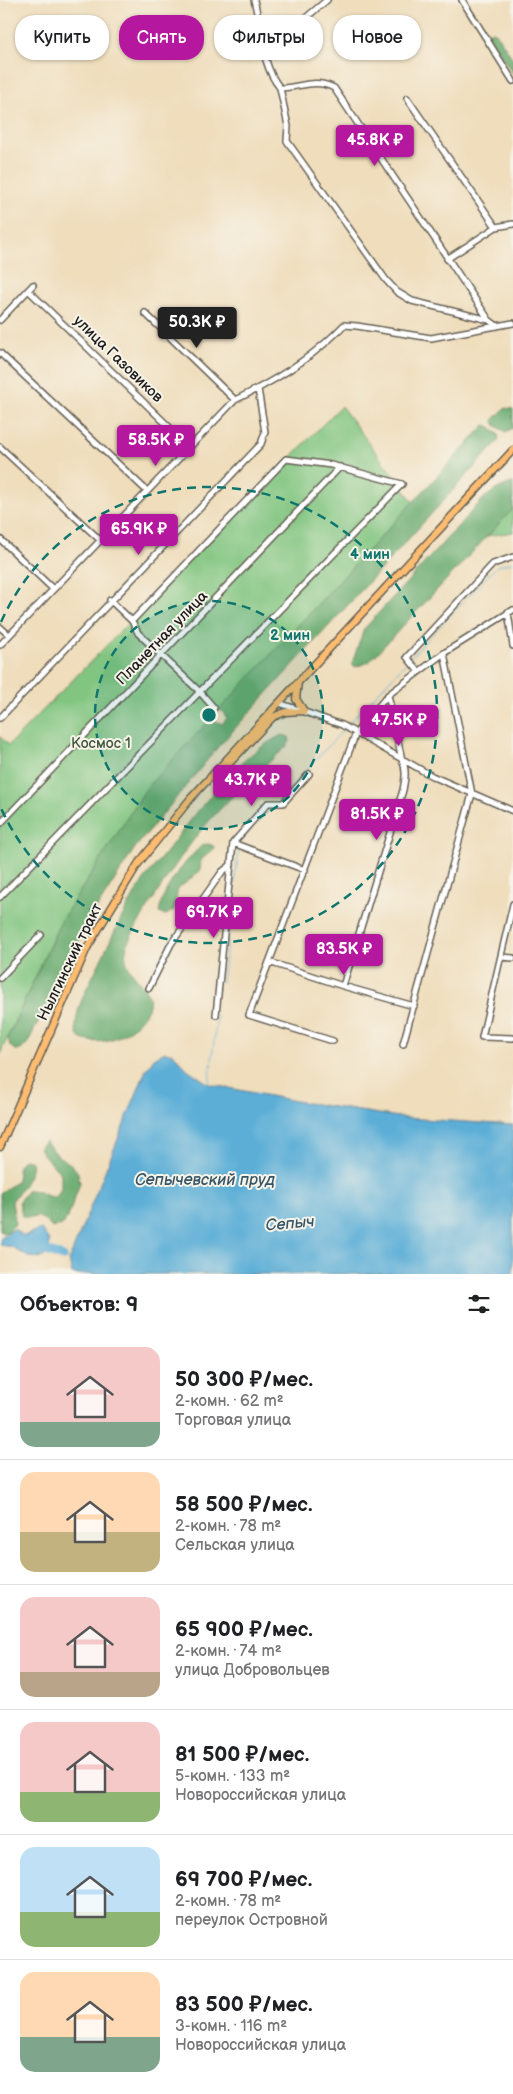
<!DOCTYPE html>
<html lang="ru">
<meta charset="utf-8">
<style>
body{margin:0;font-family:"Balsamiq Sans",sans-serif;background:#f2f2f2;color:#202124;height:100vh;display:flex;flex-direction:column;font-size:19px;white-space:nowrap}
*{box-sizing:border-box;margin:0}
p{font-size:16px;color:#757577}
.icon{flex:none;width:28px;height:28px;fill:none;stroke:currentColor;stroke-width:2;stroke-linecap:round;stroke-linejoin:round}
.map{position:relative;height:1274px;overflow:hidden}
.sheet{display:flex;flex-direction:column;background:#fff;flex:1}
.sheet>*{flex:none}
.hud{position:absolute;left:15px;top:15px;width:484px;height:45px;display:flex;gap:10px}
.price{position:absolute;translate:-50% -42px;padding:0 11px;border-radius:5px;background:#b5179e;color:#fff;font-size:16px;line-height:32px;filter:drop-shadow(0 1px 2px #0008)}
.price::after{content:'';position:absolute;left:50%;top:30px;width:15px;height:11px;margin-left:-8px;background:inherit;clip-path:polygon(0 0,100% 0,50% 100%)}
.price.on{background:#222;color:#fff}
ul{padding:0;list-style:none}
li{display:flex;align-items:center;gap:15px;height:125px;padding:0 20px}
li+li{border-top:1px solid #e0e0e0}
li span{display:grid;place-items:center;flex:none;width:140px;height:100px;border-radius:15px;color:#555}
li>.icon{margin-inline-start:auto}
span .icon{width:60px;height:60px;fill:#fffc;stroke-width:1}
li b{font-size:21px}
h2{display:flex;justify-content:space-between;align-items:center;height:60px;padding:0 20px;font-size:21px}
.pill{padding:0 18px;border-radius:20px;background:#fff;box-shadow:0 1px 4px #0004;font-size:18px;line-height:45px}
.pill.on{background:#b5179e;color:#fff}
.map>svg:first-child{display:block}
.green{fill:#81c580;stroke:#4e704e}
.forest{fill:#68aa6e;stroke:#426345}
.water{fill:#5caed7;stroke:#3c657a}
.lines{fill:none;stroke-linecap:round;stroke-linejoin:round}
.stream{stroke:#5caed7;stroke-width:1}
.river{stroke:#5caed7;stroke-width:9}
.minor-casing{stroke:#666054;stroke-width:8}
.major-casing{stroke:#666054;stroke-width:9}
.minor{stroke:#fff;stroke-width:5}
.major{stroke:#fdbc6f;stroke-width:6}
.ring{fill:none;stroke:#0f766e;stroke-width:2.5;stroke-dasharray:9 6}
.labels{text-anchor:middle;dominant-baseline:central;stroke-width:4;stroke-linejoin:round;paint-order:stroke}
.street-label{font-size:15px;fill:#1c1c1c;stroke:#f7f3e8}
.park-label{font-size:15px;fill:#3f573f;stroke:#f7f3e8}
.water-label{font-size:16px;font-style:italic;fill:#365667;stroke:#f7f3e8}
.centre{fill:#0f766e;stroke:#f7f3e8;stroke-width:2.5}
.ring-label{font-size:15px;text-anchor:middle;font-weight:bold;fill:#0f766e;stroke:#f7f3e8;stroke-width:4;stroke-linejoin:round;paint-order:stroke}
</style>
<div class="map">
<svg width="513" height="1274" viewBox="0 0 513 1274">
<rect width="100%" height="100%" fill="#f7f3e8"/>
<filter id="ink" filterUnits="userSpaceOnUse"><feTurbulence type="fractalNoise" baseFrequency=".02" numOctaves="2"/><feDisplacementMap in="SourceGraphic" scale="10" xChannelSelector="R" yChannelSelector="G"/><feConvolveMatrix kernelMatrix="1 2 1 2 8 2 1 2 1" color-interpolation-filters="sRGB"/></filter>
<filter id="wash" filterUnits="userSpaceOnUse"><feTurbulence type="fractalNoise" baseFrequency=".0096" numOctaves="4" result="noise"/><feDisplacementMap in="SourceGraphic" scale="20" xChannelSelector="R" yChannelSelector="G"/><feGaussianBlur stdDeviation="1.12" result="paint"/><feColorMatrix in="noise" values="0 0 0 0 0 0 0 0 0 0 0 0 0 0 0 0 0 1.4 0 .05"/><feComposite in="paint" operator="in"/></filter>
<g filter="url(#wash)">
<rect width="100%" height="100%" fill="#efddbb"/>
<path class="green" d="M341,406L414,503L148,786L61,921L0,1054V737L9,745Z
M513,508V532L486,536Z"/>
<path class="forest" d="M492,31L496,33L513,59V74L489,36L488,33Z
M505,408L513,409V428L506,432L496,426L493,420Z
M485,425L491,427L498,434L499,440L218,747L135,848L93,914L27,1044L21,1050H15L10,1046L8,1037L61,921L148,786L211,719L222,724L227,718L220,709Z
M513,482V509L369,662L355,667L352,663L364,629L484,498L497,489Z
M282,735L289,737L290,741L287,746C258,772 228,799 202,829C182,854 163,883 146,911C139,923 129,936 126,950C120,976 162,989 146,1012C135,1030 111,1045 90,1041C84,1040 79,1040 77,1034C72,1017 86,989 94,974C109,944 123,911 142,883C152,868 165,854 176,839C205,802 239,755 282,735Z
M207,844L212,845L215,848L201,860L200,871L178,889L174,910L166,915L159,913C163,886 183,865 201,846Z
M45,1141L58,1156L72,1165L78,1173L80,1183L68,1217L62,1225L52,1228C33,1208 39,1222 22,1216L19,1201L28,1190C38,1189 46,1198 56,1197L61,1189V1174L42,1153L39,1148Z
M27,1159L32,1163C31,1178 20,1190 12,1201L15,1224L8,1232L3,1233L0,1230V1193L16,1182C20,1172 15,1161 27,1159Z"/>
<path class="water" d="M165,1052L174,1054L187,1069L209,1084L295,1101L405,1118L513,1125V1274H72L69,1260L146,1070L154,1058Z
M14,1229L24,1236L41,1229L49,1240L50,1251L42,1258L28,1257L12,1247L1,1245L0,1238Z"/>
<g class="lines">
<path class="stream" d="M411,657L497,566L513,562
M348,724L406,663
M279,800L344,729
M241,841L273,806
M222,982L239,849
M209,1084L217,1016"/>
<path class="river" d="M39,1248L63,1257"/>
</g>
</g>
<g filter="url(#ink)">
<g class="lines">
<defs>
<path id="minor" d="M254,0C262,28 260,64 280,88C300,88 314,78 334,88L489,320
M462,0L513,81
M263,49L296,26L327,0
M280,88L288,126L287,141L386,280L397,292L412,301L489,320L497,326
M407,98L496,227
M447,259L496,227L513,224
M28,290L190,447
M145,313L235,400
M0,320L33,285
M0,353L147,491
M0,447L100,540
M0,539L53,589
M110,600L132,621L138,633L200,692L214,708
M508,612L513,646
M0,627L9,635
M0,645L235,400C275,381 313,358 344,325L357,326L431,338L513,323
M419,672L407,657L493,564L513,557
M279,703L342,725L432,776L513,811
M0,718L261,444L265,432L258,389
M0,824L340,467
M233,843L305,870
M0,897L402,484L331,465L286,459L132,621
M513,904L482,1037L513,1038
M501,957L513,958
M269,962L343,986L414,1006
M0,978L41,935
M343,986L403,790C405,779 407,770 402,760L388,695
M149,988L171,944L222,872L231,865
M216,1015L233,843L268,803H283L309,774
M333,1041L249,1015L356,733L388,695L444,653L513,610
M403,1044L472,794L444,653"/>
<path id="major" d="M298,682L296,699L304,711
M224,769L273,717L285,712L304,711
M0,1147L87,948L138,864L191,798L513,450"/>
</defs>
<use href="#minor" class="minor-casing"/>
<use href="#major" class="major-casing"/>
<use href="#minor" class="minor"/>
<use href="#major" class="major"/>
</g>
</g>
<circle cx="209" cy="715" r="114" fill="#0f766e" fill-opacity=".12"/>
<g class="ring">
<circle cx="209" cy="715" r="114"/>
<path d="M1 622A228 228 0 1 1 1 808"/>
</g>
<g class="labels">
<g class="street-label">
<text transform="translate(118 359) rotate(44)">улица Газовиков</text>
<text transform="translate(162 638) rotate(-46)">Планетная улица</text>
<text transform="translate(70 962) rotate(-64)">Нылгинский тракт</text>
</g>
<g class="park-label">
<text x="101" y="743">Космос 1</text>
</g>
<g class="water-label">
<text x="205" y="1180">Сепычевский пруд</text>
<text transform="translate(290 1224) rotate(-5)">Сепыч</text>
</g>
</g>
<circle cx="209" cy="715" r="8" class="centre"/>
<g class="ring-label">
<text x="370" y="559">4 мин</text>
<text x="290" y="640">2 мин</text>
</g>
</svg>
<b class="price" style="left:375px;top:167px">45.8K ₽</b>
<b class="price on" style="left:197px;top:349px">50.3K ₽</b>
<b class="price" style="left:156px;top:467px">58.5K ₽</b>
<b class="price" style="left:139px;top:556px">65.9K ₽</b>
<b class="price" style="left:399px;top:747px">47.5K ₽</b>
<b class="price" style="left:252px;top:807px">43.7K ₽</b>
<b class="price" style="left:377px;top:841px">81.5K ₽</b>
<b class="price" style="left:214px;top:939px">69.7K ₽</b>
<b class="price" style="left:344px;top:976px">83.5K ₽</b>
<div class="hud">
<a class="pill">Купить</a>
<a class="pill on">Снять</a>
<a class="pill">Фильтры</a>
<a class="pill">Новое</a>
</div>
</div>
<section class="sheet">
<h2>Объектов: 9<svg class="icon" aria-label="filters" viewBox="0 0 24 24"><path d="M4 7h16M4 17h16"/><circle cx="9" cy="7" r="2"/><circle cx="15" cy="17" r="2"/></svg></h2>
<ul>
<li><span style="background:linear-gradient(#f6c9c9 75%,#7fa58c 0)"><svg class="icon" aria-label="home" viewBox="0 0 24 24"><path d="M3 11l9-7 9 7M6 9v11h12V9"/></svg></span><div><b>50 300 ₽/мес.</b><p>2-комн. · 62 m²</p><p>Торговая улица</p></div></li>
<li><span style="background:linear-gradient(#ffd9b3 60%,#c2b280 0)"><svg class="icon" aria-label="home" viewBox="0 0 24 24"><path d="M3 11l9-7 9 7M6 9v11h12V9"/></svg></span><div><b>58 500 ₽/мес.</b><p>2-комн. · 78 m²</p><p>Сельская улица</p></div></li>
<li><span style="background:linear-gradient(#f6c9c9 75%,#b9a48a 0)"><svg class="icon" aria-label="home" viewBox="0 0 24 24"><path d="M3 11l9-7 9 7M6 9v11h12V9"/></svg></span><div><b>65 900 ₽/мес.</b><p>2-комн. · 74 m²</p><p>улица Добровольцев</p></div></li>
<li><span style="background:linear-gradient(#f6c9c9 70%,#8fb573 0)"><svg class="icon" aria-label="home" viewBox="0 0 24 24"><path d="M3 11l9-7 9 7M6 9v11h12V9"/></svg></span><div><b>81 500 ₽/мес.</b><p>5-комн. · 133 m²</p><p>Новороссийская улица</p></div></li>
<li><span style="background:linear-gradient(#bfe0f5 65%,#8fb573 0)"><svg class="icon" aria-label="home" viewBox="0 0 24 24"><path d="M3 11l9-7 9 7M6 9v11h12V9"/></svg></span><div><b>69 700 ₽/мес.</b><p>2-комн. · 78 m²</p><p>переулок Островной</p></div></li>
<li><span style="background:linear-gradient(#ffd9b3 65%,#7fa58c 0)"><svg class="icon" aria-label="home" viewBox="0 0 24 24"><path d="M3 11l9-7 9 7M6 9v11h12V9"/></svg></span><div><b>83 500 ₽/мес.</b><p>3-комн. · 116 m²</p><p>Новороссийская улица</p></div></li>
</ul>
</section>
